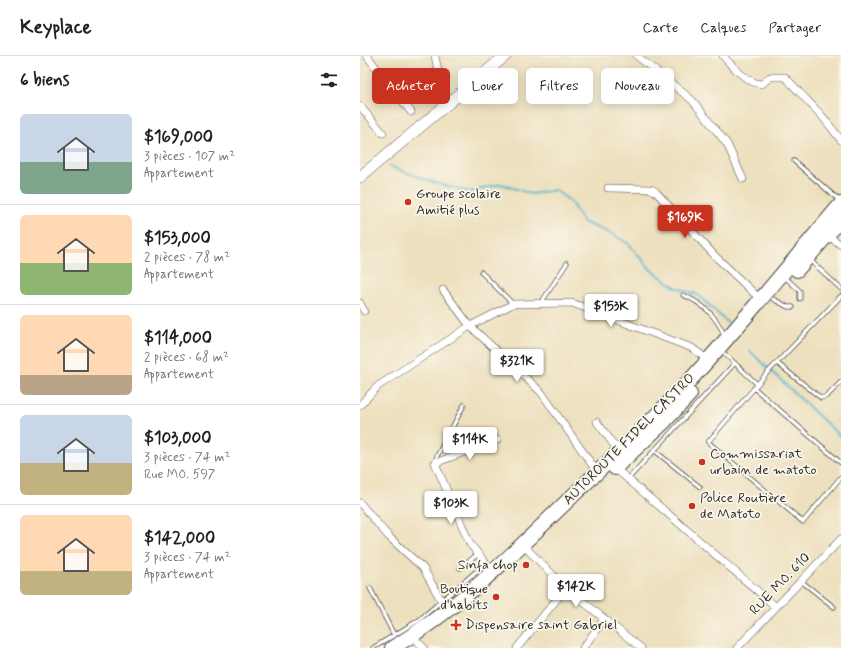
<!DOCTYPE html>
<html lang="fr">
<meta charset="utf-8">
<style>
body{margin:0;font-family:Mynerve,sans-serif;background:#f2f2f2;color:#202124;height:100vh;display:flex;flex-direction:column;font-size:15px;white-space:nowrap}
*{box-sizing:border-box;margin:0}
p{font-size:13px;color:#757577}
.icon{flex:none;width:22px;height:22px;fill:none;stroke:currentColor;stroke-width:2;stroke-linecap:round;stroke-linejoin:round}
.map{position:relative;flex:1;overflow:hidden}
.side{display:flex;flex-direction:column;background:#fff;width:360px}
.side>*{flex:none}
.top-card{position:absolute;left:12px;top:12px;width:380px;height:36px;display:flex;gap:8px}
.price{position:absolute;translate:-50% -34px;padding:0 9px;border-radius:4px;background:#fff;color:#222;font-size:13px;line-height:26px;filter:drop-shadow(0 1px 2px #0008)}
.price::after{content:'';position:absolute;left:50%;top:24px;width:12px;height:9px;margin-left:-6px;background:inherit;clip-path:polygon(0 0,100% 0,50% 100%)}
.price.selected{background:#c8321e;color:#fff}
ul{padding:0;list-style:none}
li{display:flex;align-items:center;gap:12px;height:100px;padding:0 20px}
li+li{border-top:1px solid #e0e0e0}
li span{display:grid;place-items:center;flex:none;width:112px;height:80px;border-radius:6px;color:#555}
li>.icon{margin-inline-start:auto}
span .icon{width:48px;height:48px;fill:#fffc;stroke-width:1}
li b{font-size:17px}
h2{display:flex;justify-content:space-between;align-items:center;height:48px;padding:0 20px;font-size:17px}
.chip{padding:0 14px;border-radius:6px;background:#fff;box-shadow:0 2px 10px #0003;font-size:14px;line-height:36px}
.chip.selected{background:#c8321e;color:#fff}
header{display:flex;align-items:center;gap:24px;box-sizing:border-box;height:56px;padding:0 20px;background:#fff;border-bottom:1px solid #e0e0e0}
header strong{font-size:19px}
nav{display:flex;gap:22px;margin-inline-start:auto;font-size:14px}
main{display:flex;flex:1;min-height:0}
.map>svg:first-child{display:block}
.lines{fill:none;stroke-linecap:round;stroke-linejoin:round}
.stream{stroke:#4eb4cd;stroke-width:2}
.lane-casing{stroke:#484641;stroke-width:5}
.street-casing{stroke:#484641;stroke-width:8}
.secondary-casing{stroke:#484641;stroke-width:12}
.highway-casing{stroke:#484641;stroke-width:16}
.lane{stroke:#fff;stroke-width:3.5}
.street{stroke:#fff;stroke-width:7}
.secondary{stroke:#fff;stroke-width:11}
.highway{stroke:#fff;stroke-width:14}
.poi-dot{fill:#c8321e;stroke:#fbf7ec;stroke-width:1.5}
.labels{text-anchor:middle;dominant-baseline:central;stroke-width:3.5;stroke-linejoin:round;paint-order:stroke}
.poi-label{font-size:14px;fill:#2b2b2b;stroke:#fbf7ec;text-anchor:start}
.street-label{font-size:14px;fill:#2b2b2b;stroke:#fbf7ec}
</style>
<header>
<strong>Keyplace</strong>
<nav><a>Carte</a><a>Calques</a><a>Partager</a></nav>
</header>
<main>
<section class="side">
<h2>6 biens<svg class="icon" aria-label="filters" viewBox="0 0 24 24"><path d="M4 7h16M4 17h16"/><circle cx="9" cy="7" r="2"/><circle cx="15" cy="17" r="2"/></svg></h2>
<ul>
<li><span style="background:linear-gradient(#c9d6e8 60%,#7fa58c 0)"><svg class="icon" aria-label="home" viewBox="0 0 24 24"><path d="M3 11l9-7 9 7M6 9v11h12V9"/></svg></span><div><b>$169,000</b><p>3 pièces · 107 m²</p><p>Appartement</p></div></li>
<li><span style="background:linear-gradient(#ffd9b3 60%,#8fb573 0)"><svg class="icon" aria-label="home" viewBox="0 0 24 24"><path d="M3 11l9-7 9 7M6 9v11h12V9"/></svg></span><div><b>$153,000</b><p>2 pièces · 78 m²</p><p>Appartement</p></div></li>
<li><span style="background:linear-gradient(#ffd9b3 75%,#b9a48a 0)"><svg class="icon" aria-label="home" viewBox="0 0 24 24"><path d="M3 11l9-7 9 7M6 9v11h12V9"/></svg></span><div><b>$114,000</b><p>2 pièces · 68 m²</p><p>Appartement</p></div></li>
<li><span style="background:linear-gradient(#c9d6e8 60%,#c2b280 0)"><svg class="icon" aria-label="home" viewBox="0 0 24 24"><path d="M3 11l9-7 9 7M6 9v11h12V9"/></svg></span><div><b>$103,000</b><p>3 pièces · 74 m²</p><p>Rue MO. 597</p></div></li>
<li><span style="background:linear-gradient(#ffd9b3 70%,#c2b280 0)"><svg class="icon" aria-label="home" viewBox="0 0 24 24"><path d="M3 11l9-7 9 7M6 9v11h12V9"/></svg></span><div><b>$142,000</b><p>3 pièces · 74 m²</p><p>Appartement</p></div></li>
</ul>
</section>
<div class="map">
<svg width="481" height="592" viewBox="0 0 481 592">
<rect width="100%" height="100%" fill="#fbf7ec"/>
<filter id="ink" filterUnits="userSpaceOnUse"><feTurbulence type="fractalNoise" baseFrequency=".025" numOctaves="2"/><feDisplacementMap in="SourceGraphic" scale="8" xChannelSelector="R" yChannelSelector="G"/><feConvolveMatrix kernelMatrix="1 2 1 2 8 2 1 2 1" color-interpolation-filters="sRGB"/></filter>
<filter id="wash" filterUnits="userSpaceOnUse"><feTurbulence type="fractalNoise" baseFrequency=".012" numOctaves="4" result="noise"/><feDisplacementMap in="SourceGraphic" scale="16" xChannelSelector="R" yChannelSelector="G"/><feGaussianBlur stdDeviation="0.9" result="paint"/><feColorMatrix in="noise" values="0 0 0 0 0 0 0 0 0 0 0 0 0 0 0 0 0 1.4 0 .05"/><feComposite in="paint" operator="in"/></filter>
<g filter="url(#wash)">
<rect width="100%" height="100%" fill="#ede0be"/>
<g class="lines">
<path class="stream" d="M29,110L72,126L110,136L141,128L171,138L195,134L210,145L223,166L252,178L269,188L290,213L315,231L338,239L368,267
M390,295L481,381"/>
</g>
</g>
<g filter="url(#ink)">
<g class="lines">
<defs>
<path id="lane" d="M434,105L480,145
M450,204L481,233
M121,216L153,248
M428,224L440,235V243
M323,239C344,248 355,259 365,280
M481,240L407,317L348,386L443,466L481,421
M413,243L428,251H433
M181,247L207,207
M365,298L397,328
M417,307L461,342L467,340L481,326
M394,332L481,407
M295,395L340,431
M75,407L77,400L104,349
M268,423L375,307
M100,512L118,498
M441,525L474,551
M10,532L34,579
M13,592L59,564L126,507"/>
<path id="street" d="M7,0L51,56
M75,0L85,50
M277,0L332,44L367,88L383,123
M363,0C372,10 388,28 402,28L410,21H425L462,60L481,84
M0,50L23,77
M248,132L291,133L295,135L355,200L400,243
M467,179L481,189
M83,234L110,270L181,336L237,416
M0,247L4,255
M0,349L18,330L110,270L153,248L212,247L332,292L348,304
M237,366L259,396
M255,412L416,551
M0,447L29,481L63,512L87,555
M168,494L206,532L281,592
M133,516L110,488L75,407L137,384
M58,586L64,592
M157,592L206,532
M223,592L244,563
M377,592L481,483"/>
<path id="secondary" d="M0,121L145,0"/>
<path id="highway" d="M437,214L481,163
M255,412L303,367L330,338
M32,592C94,556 145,505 196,456C238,415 281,376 321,334C377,274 428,210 481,148"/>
</defs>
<use href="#lane" class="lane-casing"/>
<use href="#street" class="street-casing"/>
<use href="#secondary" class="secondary-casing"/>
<use href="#highway" class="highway-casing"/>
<use href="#lane" class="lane"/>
<use href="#street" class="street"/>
<use href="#secondary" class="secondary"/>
<use href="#highway" class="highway"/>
</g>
</g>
<g class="poi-dot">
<circle cx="48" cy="146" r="4"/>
<circle cx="342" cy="406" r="4"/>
<circle cx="332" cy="450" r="4"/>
<circle cx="166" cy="509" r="4"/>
<circle cx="136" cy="541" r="4"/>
<path d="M94 563h4v4h4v4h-4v4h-4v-4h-4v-4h4z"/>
</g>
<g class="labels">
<g class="poi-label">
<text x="56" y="138">Groupe scolaire<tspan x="56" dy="16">Amitié plus</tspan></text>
<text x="350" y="398">Commissariat<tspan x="350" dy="16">urbain de matoto</tspan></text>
<text x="340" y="442">Police Routière<tspan x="340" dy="16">de Matoto</tspan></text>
<text x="158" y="509" text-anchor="end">Sinfa chop</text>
<text x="128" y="533" text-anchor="end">Boutique<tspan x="128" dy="16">d'habits</tspan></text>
<text x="105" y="569">Dispensaire saint Gabriel</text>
</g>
<g class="street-label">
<text transform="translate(269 383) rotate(-45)">AUTOROUTE FIDEL CASTRO</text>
<text transform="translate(420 528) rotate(-46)">RUE MO. 610</text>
</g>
</g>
</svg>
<b class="price selected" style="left:325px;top:183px">$169K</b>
<b class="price" style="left:251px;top:272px">$153K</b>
<b class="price" style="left:157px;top:327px">$321K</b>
<b class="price" style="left:110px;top:405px">$114K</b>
<b class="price" style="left:91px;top:469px">$103K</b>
<b class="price" style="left:216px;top:552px">$142K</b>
<div class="top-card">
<a class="chip selected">Acheter</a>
<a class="chip">Louer</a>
<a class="chip">Filtres</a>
<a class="chip">Nouveau</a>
</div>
</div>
</main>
